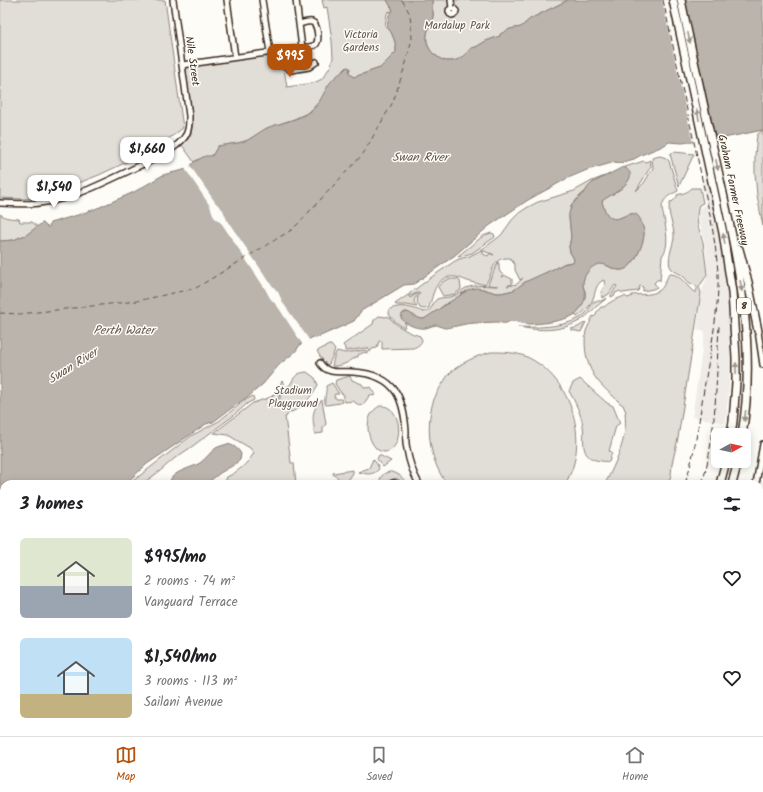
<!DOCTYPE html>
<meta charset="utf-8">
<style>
body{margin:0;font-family:Kalam,sans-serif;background:#f2f2f2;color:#202124;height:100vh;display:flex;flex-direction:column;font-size:15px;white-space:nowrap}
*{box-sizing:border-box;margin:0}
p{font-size:13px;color:#757577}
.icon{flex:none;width:22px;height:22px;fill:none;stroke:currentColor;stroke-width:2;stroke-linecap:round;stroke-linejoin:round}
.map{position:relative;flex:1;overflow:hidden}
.panel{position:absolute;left:0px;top:480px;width:763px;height:256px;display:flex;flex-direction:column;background:#fff;border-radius:12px 12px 0 0;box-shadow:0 2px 10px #0003}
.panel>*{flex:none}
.needle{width:26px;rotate:82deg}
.tools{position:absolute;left:711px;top:428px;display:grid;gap:8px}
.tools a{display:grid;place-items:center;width:40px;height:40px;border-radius:6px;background:#fff;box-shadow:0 2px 10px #0003;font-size:20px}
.price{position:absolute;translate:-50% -34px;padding:0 9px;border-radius:8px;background:#fff;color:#222;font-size:13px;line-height:26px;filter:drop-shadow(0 1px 2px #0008)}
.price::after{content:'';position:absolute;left:50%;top:24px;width:12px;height:9px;margin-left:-6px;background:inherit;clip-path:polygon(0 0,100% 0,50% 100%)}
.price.active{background:#b45309;color:#fff}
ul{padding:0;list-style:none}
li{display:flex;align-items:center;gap:12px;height:100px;padding:0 20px}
li span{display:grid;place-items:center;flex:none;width:112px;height:80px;border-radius:6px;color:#555}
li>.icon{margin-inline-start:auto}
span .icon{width:48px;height:48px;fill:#fffc;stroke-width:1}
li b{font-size:17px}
h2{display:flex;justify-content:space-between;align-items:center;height:48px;padding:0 20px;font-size:17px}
.tabs{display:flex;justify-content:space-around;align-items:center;height:56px;border-top:1px solid #e0e0e0;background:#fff;font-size:11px;color:#757577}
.tabs a{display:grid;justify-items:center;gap:2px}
.tabs .active{color:#b45309}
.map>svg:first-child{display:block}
.built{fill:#efece7}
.green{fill:#e1ded7;stroke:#8e847a}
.water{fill:#bbb4ad;stroke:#887d74}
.pier{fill:#fdfcf7}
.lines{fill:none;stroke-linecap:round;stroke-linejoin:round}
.ferry{stroke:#615349;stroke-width:1;stroke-dasharray:5 4;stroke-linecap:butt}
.minor-casing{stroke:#3b2a1e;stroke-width:8}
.highway-casing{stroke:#3b2a1e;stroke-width:10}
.minor{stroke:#fdfcf7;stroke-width:5}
.highway{stroke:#fdfcf7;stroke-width:7}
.rail{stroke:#3b2a1e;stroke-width:1;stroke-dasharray:6 3;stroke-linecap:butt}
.oneway{fill:#9c938a}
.labels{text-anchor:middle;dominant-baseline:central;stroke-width:3;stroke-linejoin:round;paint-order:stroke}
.shield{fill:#fdfcf7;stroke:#75695f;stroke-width:1}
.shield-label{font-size:10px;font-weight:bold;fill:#3b2a1e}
.park-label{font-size:11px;fill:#64574c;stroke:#fdfcf7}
.street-label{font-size:11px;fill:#3b2a1e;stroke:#fdfcf7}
.water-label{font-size:12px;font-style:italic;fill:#615349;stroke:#fdfcf7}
</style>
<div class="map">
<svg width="763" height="736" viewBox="0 0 763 736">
<rect width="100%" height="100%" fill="#fdfcf7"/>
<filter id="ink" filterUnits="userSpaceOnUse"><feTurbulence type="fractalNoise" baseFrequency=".025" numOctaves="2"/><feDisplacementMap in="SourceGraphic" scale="8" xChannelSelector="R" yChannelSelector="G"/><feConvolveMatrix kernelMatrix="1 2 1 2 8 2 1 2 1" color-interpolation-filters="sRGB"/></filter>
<g filter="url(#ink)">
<path class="built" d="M707,182L712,204H713L715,217L717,222L723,256L730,320L731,372L730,373L726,423L692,417L705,331L697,329L702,291L708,274L705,244L698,216L699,211L702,207L706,205L701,183Z"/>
<path class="green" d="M0,0H165L183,128L160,145L144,154L99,175L43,197L23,199L0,198Z
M322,0H387L393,10L390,12L389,11L387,14L385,26L387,27L391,32L394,39L396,46V52L380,68L357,76L353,77L349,72L350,68L347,67L326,90L322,98L313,108L309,112L294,119L267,128L248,140L238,143L218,146L212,156L199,159L194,162L182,145L188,139L191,133L193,123L186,72L187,68L190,67L226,62V61L265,56L270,57L276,54L278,56L280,69H284L287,87L313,83L318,81L322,79L330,67L333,58L332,41L327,7L324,8Z
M432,0H568L530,19L521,27L510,29L500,36L486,41L476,47L471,48C465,56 458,62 447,61C442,61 438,57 434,54C426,48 425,36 429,28C431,23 434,17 433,12C433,11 433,11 432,10C432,6 432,3 432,0Z
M763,130V227L757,195L755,173V155L757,135Z
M674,152L694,154L679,186L670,154Z
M660,156L666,158L669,161L678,191C672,194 666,196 663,203C661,208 663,213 664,218C666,229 670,247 662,256L660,281L658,279L654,283L657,287L653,289L643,291V287L640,286L638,291L622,293L620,291L615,293V295L611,297V295L617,286L615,285L609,294L602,298L601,292L605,285L604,280C595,283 596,293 592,301C589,308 583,313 577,317L575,314C579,309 584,303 585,295C586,292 584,289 583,286C582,282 585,273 589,269C601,256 608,270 620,270C633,271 643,245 644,234C644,228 641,219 636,215C625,207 611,237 602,202L603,200L622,188L625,167L644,161L646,162L650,160L651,166L636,191L644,183L653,168L652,158Z
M605,176L592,183L585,192L581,195L571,206L569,217L571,237L569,247L570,252L574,259L573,262L565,263L540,276L525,282L515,290L501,293H496L483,289L462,293L457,298L444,305L438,310L433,313L428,317L424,319H421L416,317L407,312H404V322L406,324L404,328C400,325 389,318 389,313C389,311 390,310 390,309C403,304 412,308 424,312C434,311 431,303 437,299C442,297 448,298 453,296C458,295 461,290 466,288C476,284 487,286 498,286L488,285V284L498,262L499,264V269L500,272L503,275L502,277H503L504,275L512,279V285H508L507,286L517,284L523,278L520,280L515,270V265L510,258C491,257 494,272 485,285C481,283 476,284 471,282C466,281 461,278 456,277C436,274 433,294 429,308L424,309L420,308L417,302L418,296L415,298L414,302L417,307L407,305H396L395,304L408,295L410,298L417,294L419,295L420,293H417L410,296L409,294L433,276L455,261L459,259L470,256L481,250L483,251V254L488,256L490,253L494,255L481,250L499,237L502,234L512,220L519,213L528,207L538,202L574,191L592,181Z
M692,188H700L703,203L699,205L698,208L697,217L698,226L703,242L706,266L707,275L699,287L701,293L678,438L672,464L671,475L668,484H605C616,462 628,438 625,413L626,412L623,405L620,403C613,395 604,389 598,381C587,368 583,348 586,331C588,326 591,321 593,316L594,317L597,314L596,313L601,307H604C611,301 616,299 625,296L627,298L631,297L632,295C641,294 652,296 660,290C664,287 668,275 669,274C670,274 671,274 672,274C682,276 687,287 694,292H696C697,289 698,288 696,286C695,285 692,284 690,283C687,281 686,279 684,277C680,273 674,272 671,268C666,262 673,245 674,238C675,225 665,212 671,201L672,202L677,197V195C683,193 687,193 692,188Z
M0,214C6,219 12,218 19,219L20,220L19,221L20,222H32L38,227L29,234L20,237L14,240L0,241Z
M491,233L494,234L495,237L472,253L458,257V256L483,236Z
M449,279H458L460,281L461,289L455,294L443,296L439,289L438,287L442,282Z
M607,298C604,301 600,303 597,306C592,311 587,316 581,320C561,332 540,331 518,327C537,328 571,327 585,314C589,310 591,305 594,301H601Z
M379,316L386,317L388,316C389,317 390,319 392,320C399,328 410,333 420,336L422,340C422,343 417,347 413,348L382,349V341H379L377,348L372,349L370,352L368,348H365L345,351V348L343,345L373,324L374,320Z
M586,322L581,332L571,330V329L578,327Z
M329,345H331L335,350L329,364L328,365L322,361L323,360L321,358L317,351Z
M365,350L367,351L368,353H366L365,352L358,355V357H356C349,362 341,367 332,366L334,357L337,351L345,353Z
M491,352C503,352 516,352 527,357C572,378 591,442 565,484H447C430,462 425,429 433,402C435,396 439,389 443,383C445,380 447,376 450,373C462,362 476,356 491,352Z
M307,372L315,378L318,385C311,396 304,408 291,412L281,407C278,398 281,388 290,385C295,376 296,373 307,372Z
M350,376L352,380L362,384L364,387L367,388L371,387L375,393L374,396L370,395L369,396L363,405L360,406L353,401L345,402L343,398L344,397V395L341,393L335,384L336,380Z
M580,379L607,403L613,406L620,423L616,426L609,451L612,452L609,462C604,461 595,461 591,458C580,452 585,436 583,426C581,413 575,402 569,391L573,383Z
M282,381L285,385L281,389L278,400L280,407L289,412L286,417H285L291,463H294L296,484H224L227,477C239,471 247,464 254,453L250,448L228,435L214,433L253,403L271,397L277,391Z
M332,383L339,394H335L334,396V397L337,399H341L342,402L340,403L326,405L325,404C324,396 327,393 326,386Z
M253,396L254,400L248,403L233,416L190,448L175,458L160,471L142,484H129L191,436L219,421L245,400Z
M322,400L326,424L323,428V433L315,434C313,419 310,411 322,400Z
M380,406C403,404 405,450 385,452C381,452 377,450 375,447C365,435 365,413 380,406Z
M379,455L391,461L383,467L377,459Z
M373,459L377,464L379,469C373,476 365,474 358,472L369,468Z
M353,470V473L347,482L344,483L333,474V473Z
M391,472C398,473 403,477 406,484H403C395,473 390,482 381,484L380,480C381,475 385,472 391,472Z
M65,732H315L317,736H67Z
M342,732H365L364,736H343V734Z
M421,732H446L447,736H421Z
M454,732H475L476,736H454Z"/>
<path class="water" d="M387,0H432C432,3 432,6 432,9C433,10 433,11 433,12C434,18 430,24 428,30C425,39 427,49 435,55C439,58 443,61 448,61C459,62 465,56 471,48L476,47L486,41L500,36V34L510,29L521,27L530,19L568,0H763V130L724,138L714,135L691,142L682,143L669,142L663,146L641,155L634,159L620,163L615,162L587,170L568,178L528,200L489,226L454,256L414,284L404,285L361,311L354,321L316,338L313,337L300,345L295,352L279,365L263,384L248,397L243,400L233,407L213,422L206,424L147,464L125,484H4V566L0,568V241L14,240L20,237L26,235L42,223H43L47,227H49L50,223L81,214L100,207L134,192L163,175L170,173L180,171L189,168L194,162L205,156H212L218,146C228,144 239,144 248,140C255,136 262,130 269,127C282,123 299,119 310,112C321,104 324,89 333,79C337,75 343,72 347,67L350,68L349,72L353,77L357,76L380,68L396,52V46L394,39L391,32L387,27L389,15L393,10Z
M623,167C626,168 628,169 630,173C633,184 611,195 603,200L602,202C612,240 632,198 641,221C642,225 644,229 644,233C644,244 633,272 619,270C610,269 603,260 594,266C588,270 582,278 583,286C584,290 586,294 585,298C584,304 578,312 574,315C564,321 541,324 529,324C523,324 517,321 511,321C509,321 508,323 506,323C503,324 499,322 497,322C490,322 482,323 475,323C465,323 455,327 446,328C442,328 440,326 437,325C432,325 427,329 422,328C414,328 406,324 401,318L402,314L407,312C413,314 417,319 424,319L468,290L476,288L483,289L496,293H501L514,290L525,282L562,265L563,264L573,262L574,259L570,252L569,247L571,237L569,217V213L572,205L581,195L585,192L588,187L592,183Z
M228,444C234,446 238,448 241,454L240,460L232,466L220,473L206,484H169C171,471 190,469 200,463C206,459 210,452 216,448C220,446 224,445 228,444Z
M759,731H763V736H734Z"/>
<path class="pier" d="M662,0H668L699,142L693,143Z
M189,164L215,202L223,210L227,220L271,284L278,292L283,303L310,341L303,345L278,307L270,298L264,287L222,224L214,217L210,206L184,167Z"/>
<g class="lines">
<path class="ferry" d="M0,313L20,314L137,301L196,288L293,229L363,154L393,102L406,63L412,38L410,14L402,0"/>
<defs>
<path id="minor" d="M227,0L235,57
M262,0L270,52
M451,0L452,8L454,9L456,11L455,14L452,15L450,14L449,12V10L452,8
M299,24C303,23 308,21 312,22C318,24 320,42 315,45C312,47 306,47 302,48
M283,50C284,57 284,67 291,70L309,67L316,62
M182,65L302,48L296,0
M0,203C15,204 30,205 46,202C78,197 109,180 139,166C154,159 172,152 183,139C189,133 189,125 189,116L173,0
M758,331L763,365
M320,363C327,375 341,371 353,372C370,373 387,378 396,392C403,403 405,418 406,431C406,437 405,443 407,449C409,462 413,473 419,484
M391,484L394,483L397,484
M756,484L763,444
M759,531L763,515
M759,588L763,604
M759,609L763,621
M0,644L4,642
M759,681L763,678
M759,686L763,684
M325,732L328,736
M368,736L370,732
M376,736L377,732
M636,736L640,732"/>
<path id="highway" d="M673,0L723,233L732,292L736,358V383L733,421L731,435
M681,0C693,58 706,116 719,175C738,262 757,345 742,435
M739,249L748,282L758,331
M720,484L726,461
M732,484L738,461
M548,736L551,732
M563,736L567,732
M580,736L584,732
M609,736L615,732"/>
</defs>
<use href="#minor" class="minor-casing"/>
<use href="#highway" class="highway-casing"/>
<use href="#minor" class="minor"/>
<use href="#highway" class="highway"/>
<path class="rail" d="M663,0L711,220C714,238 717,256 718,274C719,313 710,351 704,389C699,421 695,453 685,484
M702,484C717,433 716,379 719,326
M498,736L501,732
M519,736L522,732
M529,736L532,732"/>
</g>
<defs><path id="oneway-solid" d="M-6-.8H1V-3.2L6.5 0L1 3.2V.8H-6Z"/></defs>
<g class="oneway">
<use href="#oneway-solid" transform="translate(689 38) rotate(78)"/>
<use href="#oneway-solid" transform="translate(698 115) rotate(-102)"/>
<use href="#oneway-solid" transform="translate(717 165) rotate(78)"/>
<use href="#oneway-solid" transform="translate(724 239) rotate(-100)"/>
<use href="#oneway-solid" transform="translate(741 286) rotate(81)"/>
<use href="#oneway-solid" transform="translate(736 368) rotate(-90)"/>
<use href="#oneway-solid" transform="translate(745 416) rotate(97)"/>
</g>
</g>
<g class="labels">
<rect class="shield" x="737" y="298" width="14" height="16" rx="3"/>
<g class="shield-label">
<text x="744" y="306">8</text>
</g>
<g class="park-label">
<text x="457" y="26">Mardalup Park</text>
<text x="361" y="35">Victoria<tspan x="361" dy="13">Gardens</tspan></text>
<text x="293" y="391">Stadium<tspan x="293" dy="13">Playground</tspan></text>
</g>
<g class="street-label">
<text transform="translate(192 61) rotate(82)">Nile Street</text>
<text transform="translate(733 190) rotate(78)">Graham Farmer Freeway</text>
</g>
<g class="water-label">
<text x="420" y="157">Swan River</text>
<text x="124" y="330">Perth Water</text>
<text transform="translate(73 366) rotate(-32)">Swan River</text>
</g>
</g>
</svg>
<div class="tools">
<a><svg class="needle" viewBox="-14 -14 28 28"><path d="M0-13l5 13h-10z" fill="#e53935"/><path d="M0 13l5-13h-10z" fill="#757577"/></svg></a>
</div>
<b class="price active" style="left:290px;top:78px">$995</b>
<b class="price" style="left:147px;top:171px">$1,660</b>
<b class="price" style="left:54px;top:209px">$1,540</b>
<section class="panel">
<h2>3 homes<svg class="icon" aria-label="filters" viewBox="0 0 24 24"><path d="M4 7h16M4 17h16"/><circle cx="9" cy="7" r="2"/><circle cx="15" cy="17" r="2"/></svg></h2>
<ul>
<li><span style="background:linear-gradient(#dfe7d0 60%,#9aa5b1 0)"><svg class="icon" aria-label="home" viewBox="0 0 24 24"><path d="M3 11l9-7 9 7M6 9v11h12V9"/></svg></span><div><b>$995/mo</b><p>2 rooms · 74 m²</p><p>Vanguard Terrace</p></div><svg class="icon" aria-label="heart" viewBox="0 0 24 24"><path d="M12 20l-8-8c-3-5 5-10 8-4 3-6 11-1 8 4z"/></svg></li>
<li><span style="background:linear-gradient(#bfe0f5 70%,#c2b280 0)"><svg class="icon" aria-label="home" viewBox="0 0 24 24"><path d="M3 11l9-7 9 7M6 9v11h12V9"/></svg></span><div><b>$1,540/mo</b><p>3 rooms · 113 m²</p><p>Sailani Avenue</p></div><svg class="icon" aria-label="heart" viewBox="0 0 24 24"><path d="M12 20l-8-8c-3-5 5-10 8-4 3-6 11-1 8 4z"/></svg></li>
</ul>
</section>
</div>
<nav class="tabs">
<a class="active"><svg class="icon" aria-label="map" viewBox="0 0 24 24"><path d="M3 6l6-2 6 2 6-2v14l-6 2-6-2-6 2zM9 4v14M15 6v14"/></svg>Map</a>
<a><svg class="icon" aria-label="saved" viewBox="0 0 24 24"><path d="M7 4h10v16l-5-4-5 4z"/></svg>Saved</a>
<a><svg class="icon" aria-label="home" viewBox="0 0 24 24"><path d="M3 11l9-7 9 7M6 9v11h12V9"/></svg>Home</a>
</nav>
